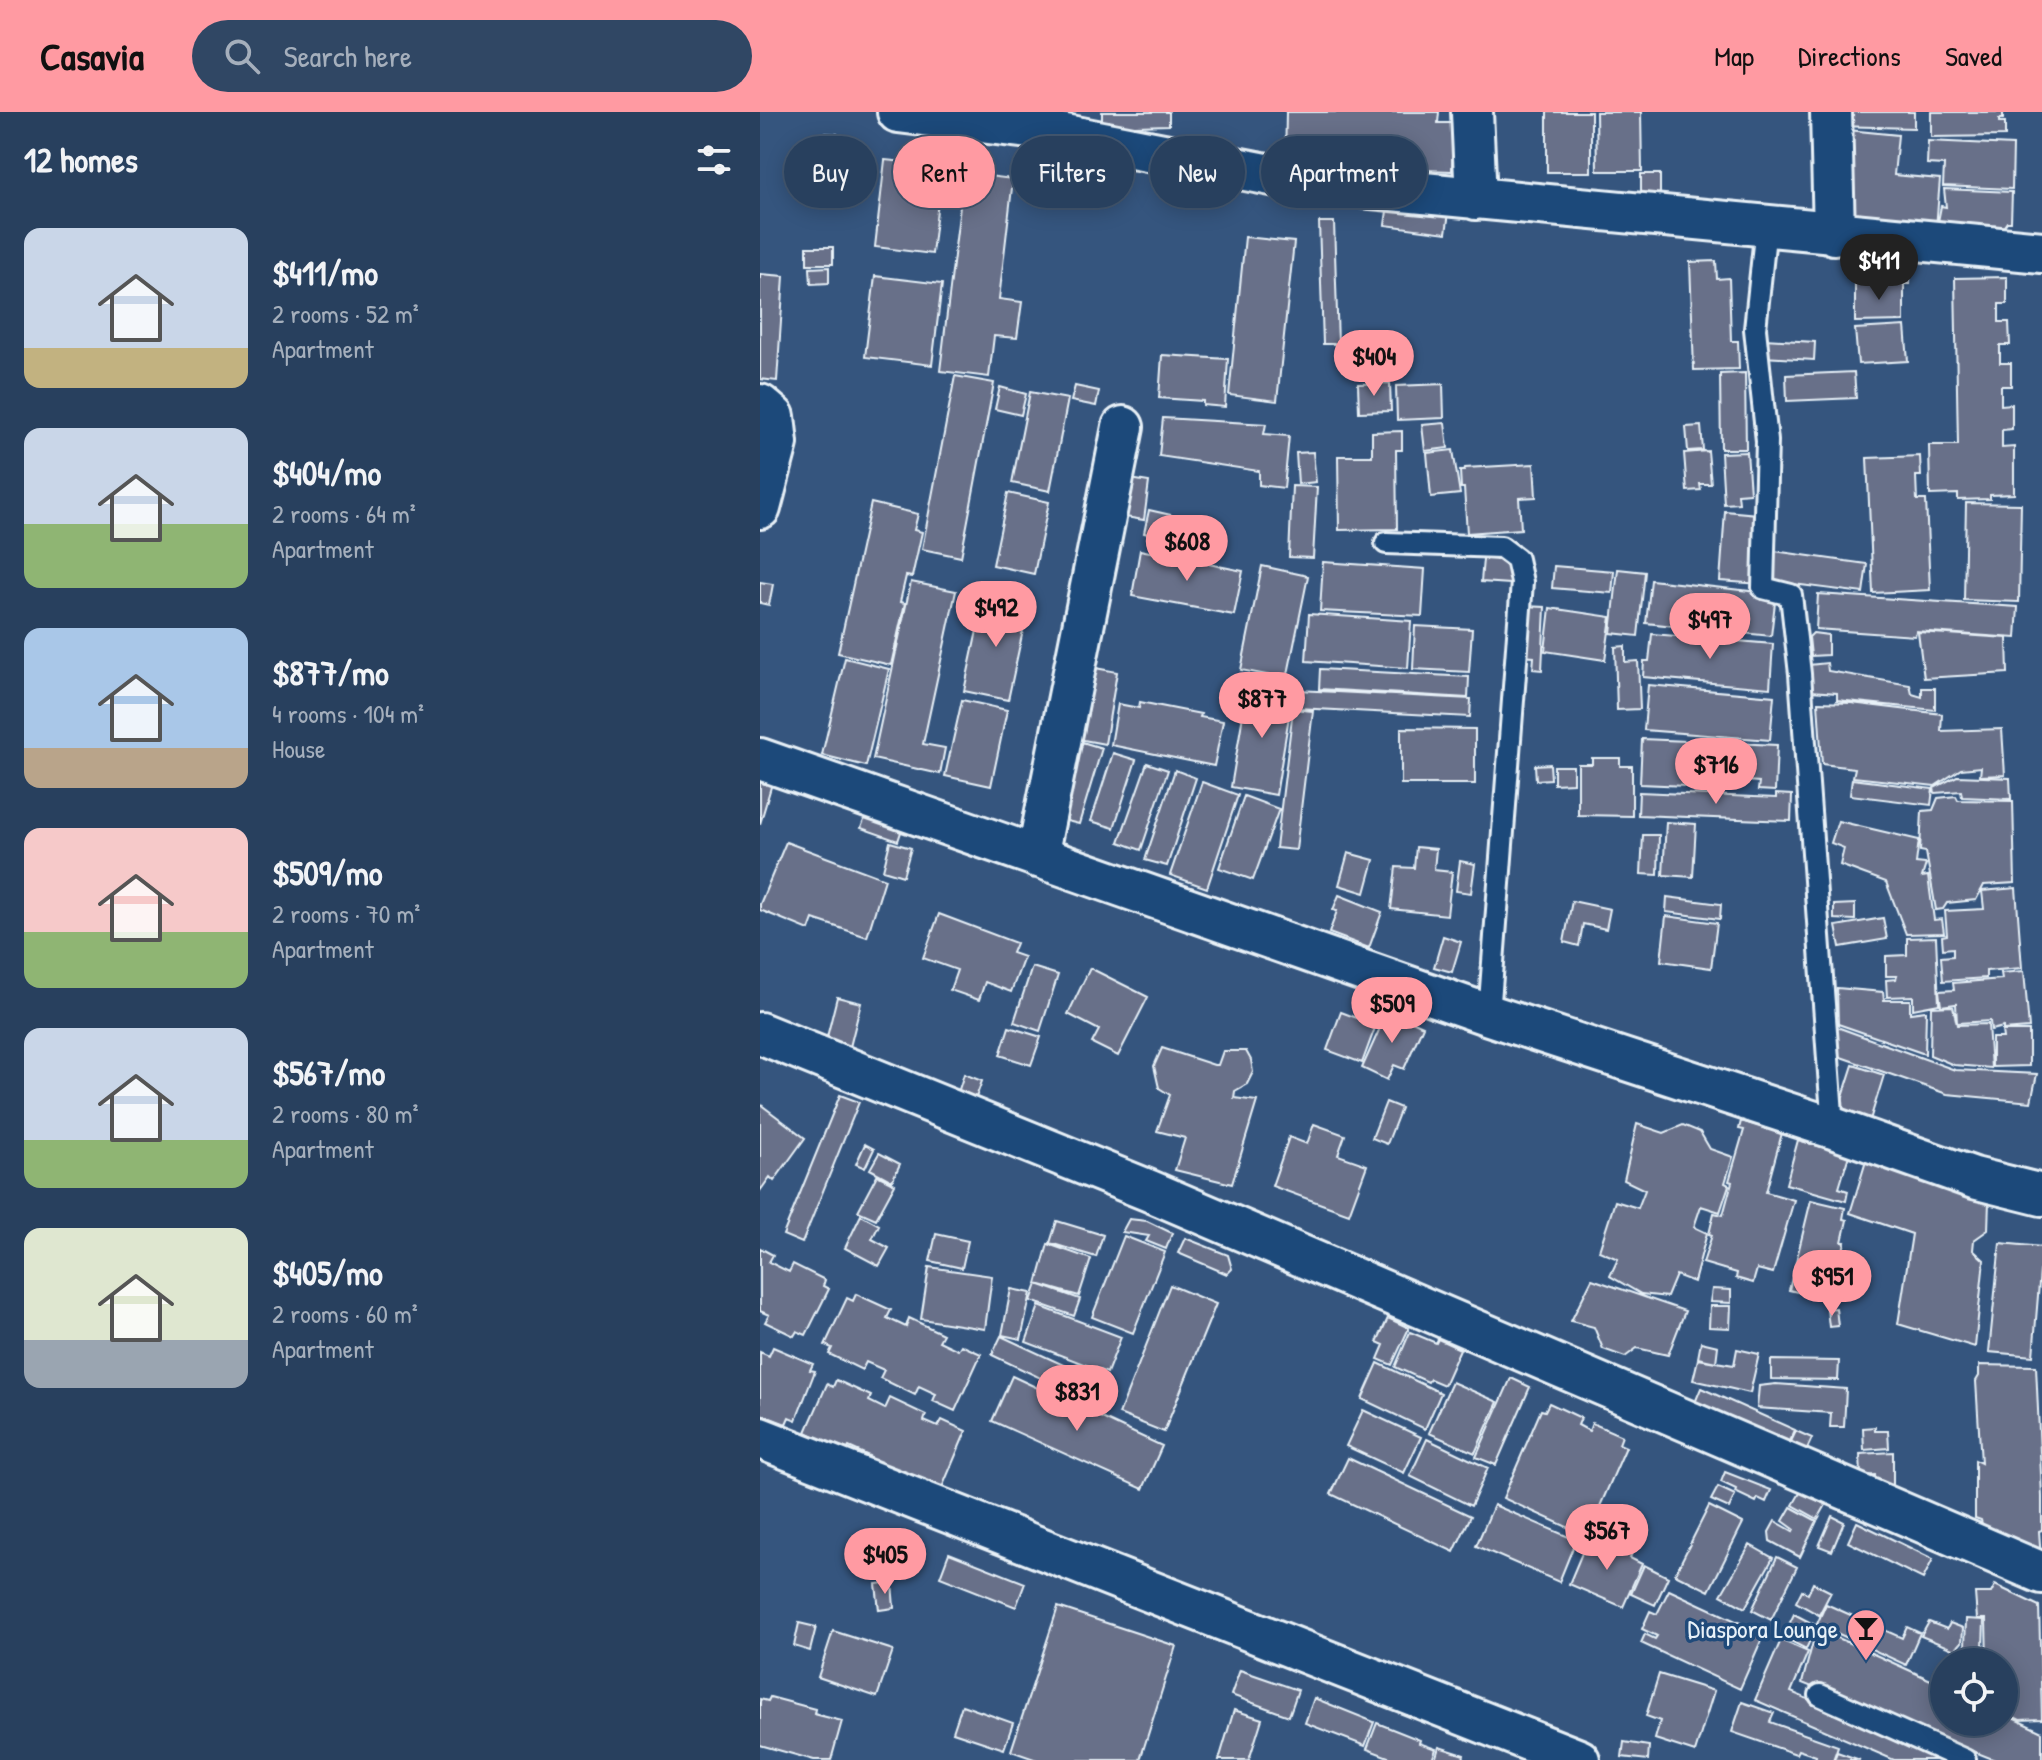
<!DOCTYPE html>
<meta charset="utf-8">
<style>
body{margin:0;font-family:"Patrick Hand",sans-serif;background:#304764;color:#f1f3f6;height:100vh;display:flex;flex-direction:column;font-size:30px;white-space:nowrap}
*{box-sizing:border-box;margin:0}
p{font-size:26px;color:#a5afbc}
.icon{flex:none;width:44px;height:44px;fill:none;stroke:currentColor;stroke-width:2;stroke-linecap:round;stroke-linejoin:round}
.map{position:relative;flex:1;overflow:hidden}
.drawer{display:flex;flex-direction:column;background:#28405e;width:760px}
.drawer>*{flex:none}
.top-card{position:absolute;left:24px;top:24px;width:760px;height:72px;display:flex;gap:16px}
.tools{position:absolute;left:1170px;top:1536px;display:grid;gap:16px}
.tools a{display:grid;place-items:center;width:88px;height:88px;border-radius:50%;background:#28405e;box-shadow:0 4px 20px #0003,0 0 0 2px #445973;font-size:40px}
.price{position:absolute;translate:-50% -68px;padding:0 18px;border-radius:28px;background:#ff9aa2;color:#111;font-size:26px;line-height:52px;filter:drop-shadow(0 2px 4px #0008)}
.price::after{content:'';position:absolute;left:50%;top:48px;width:24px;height:18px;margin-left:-12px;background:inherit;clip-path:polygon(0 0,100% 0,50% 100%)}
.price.current{background:#222;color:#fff}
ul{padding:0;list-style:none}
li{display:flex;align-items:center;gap:24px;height:200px;padding:0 24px}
li span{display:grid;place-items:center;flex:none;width:224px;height:160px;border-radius:16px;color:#555}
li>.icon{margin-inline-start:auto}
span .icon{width:96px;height:96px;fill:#fffc;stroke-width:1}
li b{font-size:34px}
h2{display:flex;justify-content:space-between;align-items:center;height:96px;padding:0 24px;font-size:34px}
.pill{padding:0 28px;border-radius:36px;background:#28405e;box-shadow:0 4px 20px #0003,0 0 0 2px #445973;font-size:28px;line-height:72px}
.pill.current{background:#ff9aa2;color:#111}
header{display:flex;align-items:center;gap:48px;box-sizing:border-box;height:112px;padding:0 40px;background:#ff9aa2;color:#111}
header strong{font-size:38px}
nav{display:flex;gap:44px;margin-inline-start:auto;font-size:28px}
.search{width:560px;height:72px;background:#304764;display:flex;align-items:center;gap:20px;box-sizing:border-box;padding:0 28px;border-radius:44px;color:#a5afbc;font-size:30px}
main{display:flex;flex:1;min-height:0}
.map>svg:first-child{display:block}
.building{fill:#687089;stroke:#e8f1f8;stroke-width:2}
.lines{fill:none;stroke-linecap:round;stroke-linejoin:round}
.service-casing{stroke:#e8f1f8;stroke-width:26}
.minor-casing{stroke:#e8f1f8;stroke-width:46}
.service{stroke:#1f4a7a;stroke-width:20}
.minor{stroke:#1f4a7a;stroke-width:40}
.labels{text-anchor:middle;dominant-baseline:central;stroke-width:7;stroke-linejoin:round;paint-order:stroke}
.poi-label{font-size:26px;fill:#e8f1f8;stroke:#1f4a7a;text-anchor:end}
</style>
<header>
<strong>Casavia</strong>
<div class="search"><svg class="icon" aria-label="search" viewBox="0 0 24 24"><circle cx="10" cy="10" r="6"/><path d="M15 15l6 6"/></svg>Search here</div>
<nav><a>Map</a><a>Directions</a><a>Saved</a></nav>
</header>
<main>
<section class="drawer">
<h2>12 homes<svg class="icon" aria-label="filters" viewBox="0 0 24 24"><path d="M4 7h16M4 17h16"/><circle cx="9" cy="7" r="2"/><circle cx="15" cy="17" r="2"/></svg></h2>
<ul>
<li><span style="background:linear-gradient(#c9d6e8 75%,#c2b280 0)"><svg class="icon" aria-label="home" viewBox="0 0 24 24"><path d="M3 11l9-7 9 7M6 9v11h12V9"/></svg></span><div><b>$411/mo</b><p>2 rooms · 52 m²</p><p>Apartment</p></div></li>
<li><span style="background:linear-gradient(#c9d6e8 60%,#8fb573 0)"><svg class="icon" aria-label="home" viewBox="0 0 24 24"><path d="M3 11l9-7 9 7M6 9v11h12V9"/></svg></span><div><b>$404/mo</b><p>2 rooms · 64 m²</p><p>Apartment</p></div></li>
<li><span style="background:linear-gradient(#a9c7e8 75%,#b9a48a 0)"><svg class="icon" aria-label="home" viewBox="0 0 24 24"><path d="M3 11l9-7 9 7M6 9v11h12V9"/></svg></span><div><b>$877/mo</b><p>4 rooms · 104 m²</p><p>House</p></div></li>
<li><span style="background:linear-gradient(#f6c9c9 65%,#8fb573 0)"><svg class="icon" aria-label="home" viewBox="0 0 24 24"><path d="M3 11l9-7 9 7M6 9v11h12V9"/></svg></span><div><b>$509/mo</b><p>2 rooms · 70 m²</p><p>Apartment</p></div></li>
<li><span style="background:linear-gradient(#c9d6e8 70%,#8fb573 0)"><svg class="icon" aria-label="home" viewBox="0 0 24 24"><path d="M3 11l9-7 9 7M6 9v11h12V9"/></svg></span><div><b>$567/mo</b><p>2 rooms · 80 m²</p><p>Apartment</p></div></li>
<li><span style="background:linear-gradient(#dfe7d0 70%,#9aa5b1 0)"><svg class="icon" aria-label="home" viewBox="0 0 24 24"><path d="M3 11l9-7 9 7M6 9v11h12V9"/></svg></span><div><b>$405/mo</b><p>2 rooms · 60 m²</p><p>Apartment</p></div></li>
</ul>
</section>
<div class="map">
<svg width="1282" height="1648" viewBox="0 0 1282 1648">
<rect width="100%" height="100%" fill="#35557e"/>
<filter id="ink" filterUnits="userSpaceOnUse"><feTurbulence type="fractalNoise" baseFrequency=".0125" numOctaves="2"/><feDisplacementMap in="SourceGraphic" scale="16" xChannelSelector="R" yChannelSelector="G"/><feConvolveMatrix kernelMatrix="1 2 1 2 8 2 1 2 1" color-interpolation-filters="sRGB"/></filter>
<g filter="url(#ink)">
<path class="building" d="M342,0H409V13L342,15Z
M526,0H679L678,11H693L692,59L525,53Z
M787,0H831V60H787Z
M836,0H881L882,59H837Z
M1076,0H1154V16L1076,14Z
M1171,0H1243V7H1239V10H1245V24L1171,25Z
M1088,18L1138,23L1134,63L1180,67L1176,116L1080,112Z
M61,21L77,22L76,34L61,33Z
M1168,29L1253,33L1252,77L1183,74L1184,53L1167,52Z
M125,48L182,54L172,142L115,135Z
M445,55L469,59L465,84L441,81Z
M204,61L253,67L239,187L262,190L257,226L234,224L229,265L180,259Z
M881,62H900V87L881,86Z
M1184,77L1252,80L1251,110H1247L1232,131L1175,125L1181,94L1186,95Z
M629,85L690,94L686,121L625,113Z
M559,110H574L578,232H563Z
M485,125L534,130L517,289L469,283Z
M47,135H73V152H47Z
M1096,143L1151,145L1150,172L1095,170Z
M956,149L957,167L969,166L971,229H978L979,257L934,258L930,150Z
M69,155V171L51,172L50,156Z
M0,162L24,164L17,269L0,267Z
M115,164L182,172L172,253L105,245Z
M1247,165V192H1239V210H1249L1250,233H1240V251H1251V274H1241V293L1252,292V317L1242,318V336L1254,335V382L1230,383V387L1198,388V382L1170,383L1169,333H1198L1195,166Z
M1095,170L1144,172V209L1095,210Z
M1145,214L1148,249L1098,252L1095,217Z
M1004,227L1055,230L1054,248L1003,245Z
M402,243L468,247L465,295L443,293V289L399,286Z
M1094,260L1096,286L1027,289L1026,263Z
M985,261L986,337H961L960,262Z
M195,264L234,271L201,445L162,437Z
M630,271L631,299L599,300L598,272Z
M683,272L684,306L637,308L636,274Z
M315,274L339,279L336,294L311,289Z
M240,275L266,282L261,303L235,297Z
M270,280L308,287L290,379L252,371Z
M403,306L506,312L504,322L529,324L524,376L499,373V359L399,344Z
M685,311L688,336L665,339L662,313Z
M941,314L943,338L928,339L926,315Z
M642,319V338H636L637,417L579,418L578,344H612V320Z
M693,338L700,382L671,385L667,341Z
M948,339L951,372H940L941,378L927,379L924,341Z
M553,340L556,370L538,372L536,341Z
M987,340L990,381L978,382L979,391L964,392L961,341Z
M1160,344L1161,364H1156L1157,388H1166L1170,478L1113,481L1107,346Z
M774,352L776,385L759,386L761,417L707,421L704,376H701L700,359H704L705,356Z
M370,367L389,370L384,408L365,405Z
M532,374L557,375L553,446L529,445Z
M248,381L289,390L274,462L233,453Z
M111,391L158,402L154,418L162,420L152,465L146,464L140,490L145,491L131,553L78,541Z
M1206,391L1261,392L1259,490L1204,488Z
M389,398L411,403L405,426L384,421Z
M965,399L997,402L994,443L1003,444L1001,472L960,469Z
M380,438L483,459L474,503L372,484Z
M1014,439L1107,452L1103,481L1010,469Z
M723,447L752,449L750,472L721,470Z
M563,450L665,457L662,504L560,499Z
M502,454L548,464L527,567L481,558Z
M794,454L854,459L852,481L792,476Z
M858,457L885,460L878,524L851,521Z
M891,468L1016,482L1011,524L886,511Z
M0,470L13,472L9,493L0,491Z
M151,470L196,479L163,632L185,636L180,662L113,647Z
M1058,482L1258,495L1256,526L1156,519L1155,524L1056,517Z
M224,486L268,495L248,588L204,579Z
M764,494L785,495L782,558L773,557L774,545L762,544Z
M790,496L851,505L845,548L785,539Z
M549,502L651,509L648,556L546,549Z
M655,514L712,517L709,560L653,557Z
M1158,520L1247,526L1248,561L1164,566Z
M1053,521L1068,523V543L1051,544L1049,525Z
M892,522L1013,532L1010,576L883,565L884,549H889Z
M865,534V550L878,549L880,597L857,598L855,535Z
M85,546L129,557L106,654L62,643Z
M1067,551L1068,559L1150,573L1152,582L1162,585V576H1175V598L1077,588V581L1051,579L1049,553Z
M330,555L357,560L345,632L318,627Z
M560,557L709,565L708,586L559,577Z
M488,573L533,580L516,683L471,675Z
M888,573L1014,584L1010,628L884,618Z
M538,578L711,587L710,605L537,596Z
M202,588L247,598L231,674L185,664Z
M380,590L441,602L440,605L463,609L454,654L351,633L358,592L379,596Z
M1058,590L1091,591L1182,602L1181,619L1242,617L1245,663L1220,664L1221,655L1201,657L1175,674L1093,665L1095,656L1062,652Z
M533,597L553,599L536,738L516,736Z
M641,616L715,617V672H641Z
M882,627L1017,633L1015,679L998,678L999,670L974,668V676L880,672Z
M322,630L342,636L319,712L299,707Z
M353,641L376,648L354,716L331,709Z
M832,646H860V654H872V704L818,703V652H832Z
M387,651L408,658L381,738L359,730Z
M790,652L791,667L776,668L775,653Z
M794,654H813V671L794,672Z
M415,658L436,666L407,754L385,748Z
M0,664L13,668L0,712Z
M1197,664L1250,666L1251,687L1202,685L1201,679L1175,681L1174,676Z
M1092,667L1173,677L1171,693L1090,683Z
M442,670L478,683L447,776L410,763Z
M879,680L1016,686V682L1032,683L1031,709L878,703Z
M484,684L519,697L493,768L459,756Z
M1196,684L1198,688L1253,689L1255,771L1224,773L1216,788L1187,791L1183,797L1176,798L1166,740L1160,739L1162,699L1173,698L1178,686Z
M108,698L144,711L138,729L101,716Z
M1078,709L1159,728L1156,751L1166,752L1162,765L1168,764L1174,808L1182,807L1184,821L1146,822L1126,770L1080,753L1084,736L1071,731Z
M906,710L936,712L933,765L903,763Z
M883,723H899L898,763L881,762Z
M26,730L125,767L107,825L53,807L49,818L0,798V792Z
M130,730L151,736L143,764L123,758Z
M656,735L676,737L674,758L692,760L687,803L631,797L636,755L654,756Z
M588,741L614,748L605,781L579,773Z
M700,749L715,752L711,781L696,779Z
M1256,776L1262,856L1226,859V866L1183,869L1181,845L1193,844V836L1183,837L1182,824L1187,823L1185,799L1224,797L1222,779Z
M579,783L622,800L609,836L569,821L577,799L573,798Z
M907,785L961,792L960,807L906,800Z
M812,789L850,797L846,817L823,812L819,834L804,830Z
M1095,792V808L1074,807V793Z
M179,802L256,831L252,841L264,845L251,880L225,870L219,888L190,878L197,858L163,846Z
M906,804L957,811L951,856L901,849Z
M1123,806L1127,827L1080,835L1076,814Z
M683,824L701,830L692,860L674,855Z
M1176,825L1179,892L1153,897V884L1127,885L1126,868L1136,867L1137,864H1126V844L1147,843V826Z
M272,855L298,863L280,919L254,910Z
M330,856L388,885L358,944L332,931L339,918L308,902Z
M1264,859L1269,916L1243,918V915L1231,918L1230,909L1197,911L1196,892L1181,894L1179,879L1194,878L1193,871L1242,867L1241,861Z
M1077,876L1123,880L1124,888H1150V901L1166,899L1165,942L1078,912Z
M77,885L101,891L90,935L66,929Z
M1193,894L1197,913L1228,912L1231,956L1194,953L1170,943L1171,895Z
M628,898L663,914L644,957L634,953L627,968L602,956Z
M581,900L616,913L602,951L567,938Z
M249,915L281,925L271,953L240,943Z
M1077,915L1195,958L1277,962L1271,990L1187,982L1075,943Z
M1242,919H1269V954L1232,955V926H1243Z
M402,936L454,953H458L463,939H486L491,948L493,960L487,972L475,979L474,986L497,989L472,1072L415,1058L425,1026L397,1019L410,983L399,976L394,954Z
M1093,953L1124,963L1110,1008L1094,1003H1077Z
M204,962L222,969L211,999L194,993Z
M80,983L99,990L42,1131L23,1123Z
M626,990L641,996L627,1032L612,1026Z
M0,992L45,1026L14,1069L10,1065L0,1079Z
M981,1009L1022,1021L1006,1080L1034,1088L1013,1161L997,1157L993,1171L976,1166L977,1161L943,1151L952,1123L949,1122L954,1101L963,1103L972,1070L969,1069L984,1018L979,1017Z
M554,1012L585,1023L578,1043L607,1053L589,1102L512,1074L529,1025L547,1032Z
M877,1012L904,1021L923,1013L940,1020L950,1037L973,1045L965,1071L969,1073L960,1100L941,1094L934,1115L947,1121L934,1170L916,1163L907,1185L881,1182L850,1164L858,1147L839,1139L855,1089L878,1096L885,1078L864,1068Z
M1038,1028L1089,1043L1079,1076L1088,1079L1086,1089L1026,1072Z
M105,1032L114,1037L105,1056L96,1052Z
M119,1041L140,1052L132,1069L110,1057Z
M1106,1049L1229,1089L1228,1118L1214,1128L1213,1138L1224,1148L1215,1235L1138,1212L1152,1122L1090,1101Z
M117,1063L135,1072L116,1107L98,1099Z
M1051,1088L1085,1096L1083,1107L1087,1108L1082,1130H1085L1071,1188L1029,1178Z
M101,1103L119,1113L112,1127L129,1136L119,1154L85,1136Z
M369,1107L387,1109L412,1121L406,1137L386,1129L389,1124L362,1120Z
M297,1109L343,1123L336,1145L290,1131Z
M176,1122L208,1129L202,1156L170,1149Z
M364,1124L405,1140L373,1221L332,1205Z
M425,1126L468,1143L472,1157L467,1162L418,1141Z
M1240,1131L1282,1135L1273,1244L1229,1240Z
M288,1132L331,1147L319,1184L277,1172Z
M0,1136L13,1143L9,1150L29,1160L33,1152L65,1168L63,1174L69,1177L46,1223L37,1219L34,1224L5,1210L9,1203L0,1199Z
M169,1155L232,1164L225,1217L161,1207Z
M832,1167L925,1199L908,1243L877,1236L865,1245L843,1237L834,1215L811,1209Z
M277,1172L320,1187L314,1204L271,1189Z
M410,1173L456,1192L404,1320L359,1302Z
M251,1177L271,1181L261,1227L242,1223Z
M952,1177L971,1178V1191L950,1190Z
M96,1182L131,1198L127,1206L146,1215L149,1206L183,1222L179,1229L198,1238L201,1233L221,1242L195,1299L173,1289L176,1282L159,1274L155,1283L120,1266L124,1258L106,1250L102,1258L69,1242L72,1236L65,1233L87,1186L93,1189Z
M279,1194L361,1225L347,1261L266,1230Z
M950,1194H971L970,1216L949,1215Z
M1076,1196L1078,1214L1069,1215L1067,1197Z
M628,1206L649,1216L632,1253L618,1247L624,1233L617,1230Z
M650,1220L676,1231L678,1227L700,1237L684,1273L670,1267L668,1270L635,1255Z
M241,1224L351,1275L342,1295L232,1243Z
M941,1230L958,1234L956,1250L938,1246Z
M13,1235L53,1252L50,1258L55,1259L36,1308L29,1305L26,1312L0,1302V1240L9,1244Z
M977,1237L999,1242L990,1281L933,1268L938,1247L974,1253Z
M1011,1248L1079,1249L1078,1268L1011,1267Z
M618,1251L681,1281L665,1317L602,1287Z
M1219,1253L1276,1254L1282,1385V1418L1279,1419L1281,1447L1224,1420L1221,1408L1215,1406V1348L1221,1351L1216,1269L1219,1264Z
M252,1264L402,1334L383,1377L232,1309Z
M751,1266L770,1275L736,1353L716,1345Z
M76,1268L111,1284L109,1289L125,1297L130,1286L166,1303L164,1309L178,1315L182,1308L206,1319L179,1383L160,1368L145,1361L142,1367L106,1351L109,1344L89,1335L84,1345L51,1331L54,1324L46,1320L67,1272L73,1275Z
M692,1270L738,1290L715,1341L669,1321Z
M1016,1272L1086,1277L1084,1315H1070L1071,1301L997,1296L999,1274Z
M941,1276L1035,1318L1028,1334L932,1298Z
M789,1291L821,1306L818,1313L829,1319L832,1311L862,1324L859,1332L866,1335L827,1424L743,1386L781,1298L785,1299Z
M603,1298L661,1325L644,1361L586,1334Z
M1115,1315V1319H1128L1129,1336L1104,1338L1103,1316Z
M1036,1319L1052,1326L1041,1350L1028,1336Z
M667,1327L728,1356L711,1394L650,1364Z
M1133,1340V1373L1116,1374L1115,1363L1101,1364L1100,1342Z
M588,1346L711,1404L694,1440L571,1382Z
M965,1360L1011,1378L1006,1390L998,1386L996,1390L975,1380L976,1377L961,1370Z
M958,1375L975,1383L969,1396L951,1388Z
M1041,1379L1066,1393L1058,1407L1033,1393Z
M734,1393L816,1428L799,1470L716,1434Z
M949,1394L983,1411L949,1479L915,1462Z
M1031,1395L1057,1409L1040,1445L1010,1429L1009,1420L1015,1409L1033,1419L1034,1417L1023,1409Z
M1072,1404L1084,1410L1072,1439L1059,1434Z
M1097,1410L1173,1447L1163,1467L1088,1430Z
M114,1422L139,1424L136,1459L111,1457Z
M827,1429L852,1440L857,1429L874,1436L870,1446L882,1452L863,1495L809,1472Z
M990,1433L1013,1446L985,1496L961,1483Z
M189,1441L265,1471L256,1495L180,1465Z
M1017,1445L1037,1455L1011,1508L992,1498Z
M884,1453L908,1465L895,1493L871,1482Z
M132,1470L134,1496L119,1498L116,1472Z
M1053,1471L1071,1480L1059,1503L1036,1490L1042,1478L1048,1482Z
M1235,1473L1279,1494L1282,1607L1260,1608L1244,1600V1550H1227L1226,1507H1217L1215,1481H1231Z
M909,1478L1004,1522L980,1577L881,1531L885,1522L895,1527L897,1524L882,1517L890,1499L897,1502Z
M1066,1492L1142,1526L1147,1515L1160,1521L1146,1553L1057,1512Z
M298,1495L416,1534L380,1648H277L251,1639Z
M1034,1502L1057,1514L1046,1537L1023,1525Z
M1206,1507L1224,1508L1223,1535H1205Z
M1169,1510L1187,1517L1190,1511L1203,1516L1202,1530L1195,1538L1161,1524Z
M39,1511L56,1515L50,1539L34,1534Z
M73,1519L133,1538L117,1585L58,1565Z
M1065,1520L1184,1574V1610H1244V1602L1282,1620V1648H1235L1042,1571L1054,1526L1059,1528Z
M1021,1528L1048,1540L1031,1580L1191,1648H1134L995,1588Z
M1200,1536L1222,1548L1221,1550H1192Z
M480,1558L538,1578L529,1604L471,1583Z
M899,1562L954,1579L935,1640L895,1627L900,1609L886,1604Z
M10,1585L55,1597L54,1602L82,1609L71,1648H54L0,1633V1587L8,1589Z
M554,1586L614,1610L605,1634L545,1611Z
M982,1590L1014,1601L1010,1610L1078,1634L1073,1648H1055L1056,1644L1038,1638L1036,1642L972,1620Z
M202,1593L253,1611L244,1637L193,1620Z
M474,1598L502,1607L489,1648H459Z
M617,1611L660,1628L659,1631L676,1637L672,1648H636L607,1637Z
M864,1630L889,1634L888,1648L862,1645Z
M679,1635L704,1643L703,1648H675Z
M1077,1640L1100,1648H1074Z"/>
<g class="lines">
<defs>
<path id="service" d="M1006,114L995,217L1007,329L1003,476L1031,483L1040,562L1073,1016
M626,431L741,435L757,447L762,470L729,903
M1060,1583L1205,1648"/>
<path id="minor" d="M138,0L269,16L548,70L1282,140
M712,0L716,87
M1071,0L1074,122
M0,293L14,305L17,331L0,396
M0,647L729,903L1073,1016L1214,1066L1282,1083
M277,745L363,315
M0,921L390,1079L1282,1461
M0,1326L819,1648"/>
</defs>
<use href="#service" class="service-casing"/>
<use href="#minor" class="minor-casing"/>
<use href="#service" class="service"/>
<use href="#minor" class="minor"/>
</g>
</g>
<defs>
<symbol id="bar-pin" viewBox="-11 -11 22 30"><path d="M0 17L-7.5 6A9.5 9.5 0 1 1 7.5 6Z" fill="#ff9aa2" stroke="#1f4a7a"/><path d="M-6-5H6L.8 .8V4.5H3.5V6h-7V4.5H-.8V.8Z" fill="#111"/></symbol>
</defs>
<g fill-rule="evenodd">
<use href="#bar-pin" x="1084" y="1494" width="44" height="60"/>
</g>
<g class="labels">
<g class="poi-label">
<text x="1078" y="1516">Diaspora Lounge</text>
</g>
</g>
</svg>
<div class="tools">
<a><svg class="icon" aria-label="locate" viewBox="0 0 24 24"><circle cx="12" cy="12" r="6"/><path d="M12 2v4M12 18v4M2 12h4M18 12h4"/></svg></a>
</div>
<b class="price current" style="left:1119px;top:190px">$411</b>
<b class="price" style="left:614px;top:286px">$404</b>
<b class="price" style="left:427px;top:471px">$608</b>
<b class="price" style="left:236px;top:537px">$492</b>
<b class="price" style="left:950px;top:549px">$497</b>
<b class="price" style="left:502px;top:628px">$877</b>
<b class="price" style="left:956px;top:694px">$716</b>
<b class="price" style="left:632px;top:933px">$509</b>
<b class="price" style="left:1072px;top:1206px">$951</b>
<b class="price" style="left:317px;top:1321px">$831</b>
<b class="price" style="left:847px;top:1460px">$567</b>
<b class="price" style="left:125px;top:1484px">$405</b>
<div class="top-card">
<a class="pill">Buy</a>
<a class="pill current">Rent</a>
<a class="pill">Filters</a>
<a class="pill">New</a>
<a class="pill">Apartment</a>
</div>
</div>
</main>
